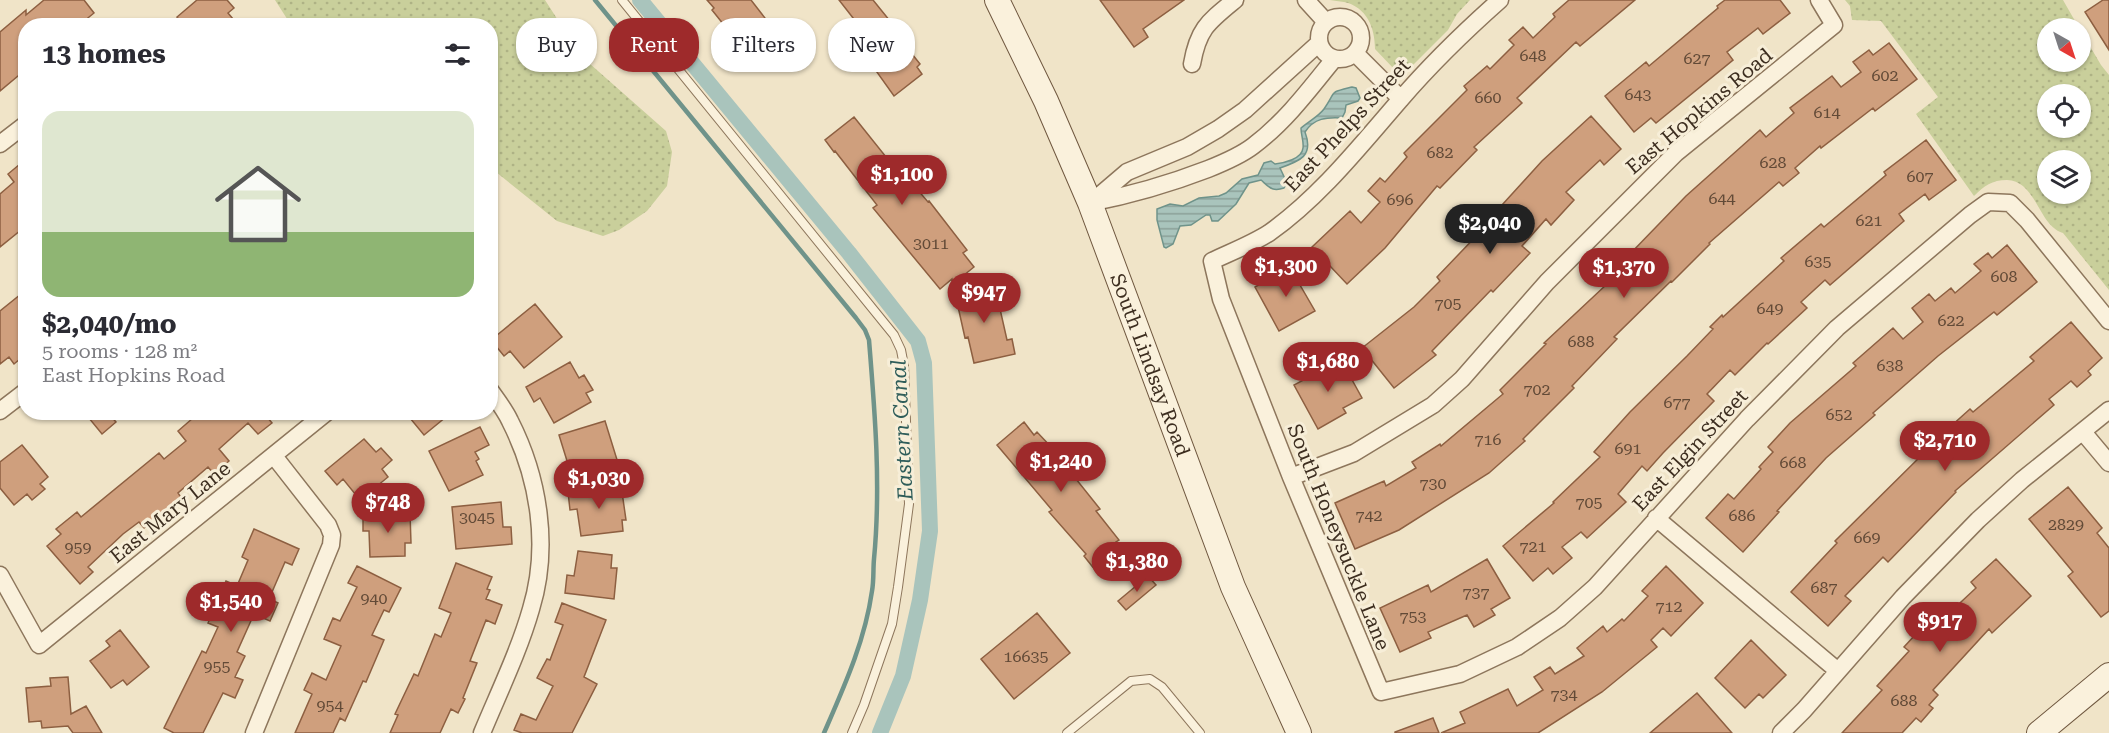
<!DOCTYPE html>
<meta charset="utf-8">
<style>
body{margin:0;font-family:"Roboto Serif",serif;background:#f2f2f3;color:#2b2b33;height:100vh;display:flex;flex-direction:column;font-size:22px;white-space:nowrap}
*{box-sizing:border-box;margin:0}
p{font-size:20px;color:#7c7c81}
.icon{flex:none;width:33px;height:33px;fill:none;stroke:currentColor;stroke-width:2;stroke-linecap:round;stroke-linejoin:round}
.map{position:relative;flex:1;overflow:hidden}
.details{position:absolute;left:18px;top:18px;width:480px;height:402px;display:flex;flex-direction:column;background:#fff;border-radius:24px;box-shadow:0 2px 4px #0004}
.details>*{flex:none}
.top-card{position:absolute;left:516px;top:18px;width:570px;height:54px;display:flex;gap:12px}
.needle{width:39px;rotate:141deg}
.controls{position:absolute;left:2037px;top:18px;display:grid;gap:12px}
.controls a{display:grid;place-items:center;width:54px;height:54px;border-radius:50%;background:#fff;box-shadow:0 2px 4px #0004;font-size:30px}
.price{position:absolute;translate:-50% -51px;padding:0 14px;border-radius:21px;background:#9e2a2b;color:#fff;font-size:20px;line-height:39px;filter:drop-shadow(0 2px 3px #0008)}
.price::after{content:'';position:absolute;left:50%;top:36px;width:18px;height:14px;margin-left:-9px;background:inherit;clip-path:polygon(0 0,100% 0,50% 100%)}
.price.selected{background:#222;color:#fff}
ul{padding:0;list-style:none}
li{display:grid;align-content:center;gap:12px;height:318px;padding:0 24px}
li span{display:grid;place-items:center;height:186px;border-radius:18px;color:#555}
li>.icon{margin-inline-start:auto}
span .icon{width:108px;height:108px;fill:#fffc;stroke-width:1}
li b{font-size:26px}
h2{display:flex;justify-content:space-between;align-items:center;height:72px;padding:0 24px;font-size:26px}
.pill{padding:0 21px;border-radius:24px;background:#fff;box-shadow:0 2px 4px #0004;font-size:21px;line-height:54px}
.pill.selected{background:#9e2a2b;color:#fff}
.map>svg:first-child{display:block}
.park{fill:url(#park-dots);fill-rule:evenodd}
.water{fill:url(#water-rules);stroke:#6f938a;stroke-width:1.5}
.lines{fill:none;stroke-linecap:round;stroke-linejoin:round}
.stream{stroke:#6f938a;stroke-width:4.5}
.canal{stroke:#a9c4bc;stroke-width:16}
.building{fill:#cf9f7d;stroke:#8d5f41;stroke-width:1.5}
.lane-casing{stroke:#8d765c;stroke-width:10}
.street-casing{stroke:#8d765c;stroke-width:19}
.secondary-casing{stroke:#6f573f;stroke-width:26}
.lane{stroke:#faf1dc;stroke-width:8}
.street{stroke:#faf1dc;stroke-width:16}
.secondary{stroke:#faf1dc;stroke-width:24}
.labels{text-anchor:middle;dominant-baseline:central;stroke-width:6;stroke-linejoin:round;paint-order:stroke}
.number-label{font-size:16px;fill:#624a37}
.street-label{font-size:20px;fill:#3d2e20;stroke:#f7eed8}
.water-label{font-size:21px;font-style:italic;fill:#2f5d5a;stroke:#f7eed8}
</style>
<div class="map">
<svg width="2109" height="733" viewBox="0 0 2109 733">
<defs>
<pattern id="park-dots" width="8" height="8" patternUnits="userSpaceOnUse" patternTransform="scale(1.5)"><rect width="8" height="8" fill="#c9cf9b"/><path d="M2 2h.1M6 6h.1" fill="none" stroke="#aeb285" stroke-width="1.8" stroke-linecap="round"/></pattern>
<pattern id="water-rules" width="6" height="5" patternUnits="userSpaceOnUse" patternTransform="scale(1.5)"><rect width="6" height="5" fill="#a9c4bc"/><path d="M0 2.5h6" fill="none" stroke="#8ba098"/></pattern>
</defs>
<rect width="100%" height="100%" fill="#f0e4c8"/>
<path class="park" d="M275,0H545L581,56L666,131L672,152L667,186L647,211L619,230L603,236L557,221L491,168L490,26L291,25Z
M1330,0H1470L1457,14L1448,30L1409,69H1394L1375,49C1375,28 1367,7 1344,2C1339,1 1334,1 1330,0Z
M1845,0H2063L2079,28H2048V62H2080L2081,31L2101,65L2109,75V290L2063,233C2038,226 2037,181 2007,180C1992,180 1984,186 1974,196L1916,114L1938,97L1881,21L1852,20L1850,6ZM2080,94V128H2048V94ZM2048,160H2080V194H2048Z"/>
<path class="water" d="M1352,87L1356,88L1360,98L1358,101L1346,105L1345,112L1342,118C1327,117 1314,118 1305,132C1314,156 1300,161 1280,168L1287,183L1284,188C1272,192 1269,187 1261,180L1249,183L1236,204L1218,221H1212L1210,215H1206L1191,225L1180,226L1173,244L1166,248L1164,247L1157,220V209L1170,204L1183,206L1199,198L1219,196L1226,193L1242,179L1258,175L1264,163L1271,161L1275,164C1284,163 1302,159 1303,148C1304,142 1301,135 1301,128C1308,122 1319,116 1324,109C1337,90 1328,93 1352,87Z"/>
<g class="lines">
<path class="stream" d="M595,0L856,318L865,330L869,340C875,413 881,486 874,559C873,569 874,580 872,591C865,641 844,687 824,733"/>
<path class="canal" d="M640,0L849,253L918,341L924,363L930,531L920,600L903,676L880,733"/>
</g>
<path class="building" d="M44,0H84L94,13L78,26H26V85L18,76L0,91V32L26,10V15Z
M197,0H227L234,8L228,13L239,26H184L177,17Z
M707,0H751L765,18L736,40L712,10L714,8Z
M839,0H873L903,37L900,39L920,64L917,67L922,74L894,96L854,40L864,32Z
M1100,0H1184L1143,29L1148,37L1134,47Z
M1569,0H1635L1580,46L1576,42L1517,98L1522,103L1474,147L1477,150L1440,188L1437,186L1385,248L1347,284L1312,247L1350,211L1361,223L1380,202L1368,191L1380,178L1385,182L1407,157L1404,153L1467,90L1464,86L1487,66L1490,69L1514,45L1509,40L1523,27L1533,38L1555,17L1553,14Z
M1725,0H1780L1790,13L1763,34L1758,28L1727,52L1733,60L1656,123L1651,118L1634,132L1605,96L1646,62L1649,66L1718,8L1717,6Z
M2103,0H2109V50L2085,12Z
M1889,43L1917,79L1875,111L1873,108L1821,148L1820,146L1795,168L1799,173L1783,186L1779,182L1709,243L1710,244L1672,282L1671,281L1614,337L1617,339L1572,386L1574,388L1523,439L1525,441L1489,473L1399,530L1355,549L1335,503L1384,481L1386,486L1416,468L1412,462L1440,444L1441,446L1503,394L1500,390L1546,344L1544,343L1607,284L1602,279L1627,254L1628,256L1686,196L1760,130L1766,137L1794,113L1790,108L1832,76L1841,87L1861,72L1853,62L1869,50L1873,55Z
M1591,116L1621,149L1604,165L1600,160L1566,192L1574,200L1551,225L1546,219L1522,246L1530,253L1493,292L1491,290L1432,351L1436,355L1394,388L1362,348L1414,307L1440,281L1437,277L1504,207L1502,205L1542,161Z
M854,117L914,192L917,189L928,202L929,201L967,250L963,253L974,267L953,284L952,279L940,289L873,208L877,205L835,151L834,152L825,140Z
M1926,140L1956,180L1929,200L1925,194L1899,214L1904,221L1830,285L1825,280L1801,302L1807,308L1768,344L1767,343L1735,375L1730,370L1707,394L1714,401L1663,453L1647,471L1642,466L1618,494L1626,502L1587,538L1581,532L1562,547L1572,558L1553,574L1548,568L1533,581L1503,546L1554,503L1553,502L1600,457L1594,452L1630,412L1687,356L1713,329L1710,327L1722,315L1723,317L1784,261L1781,258L1821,224L1824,227L1886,175L1884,172Z
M26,159V226L0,247V194L14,182L8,174Z
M2007,245L2037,282L1997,315L1994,312L1938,356L1873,413L1875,415L1826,458L1777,511L1779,512L1743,552L1706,518L1728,494L1734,499L1761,469L1759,467L1773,452L1768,447L1790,423L1856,366L1853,363L1893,328L1903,339L1923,322L1912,308L1929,294L1935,301L1951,288L1955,293L1981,271L1974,264L1988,253L1992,258Z
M1305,267L1311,278L1300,285L1315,311L1279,331L1255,287L1285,270L1288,277Z
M990,285L992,292L998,290L1002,308L1000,309L1007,340L1012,339L1015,354L974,363L968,337L965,338L955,293Z
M26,290V354L14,364L9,357L0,364V311Z
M535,304L562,337L524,368L510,351L504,356L491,340Z
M2071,322L2102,358L2088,371L2091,375L2077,387L2071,381L2049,399L2054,405L1955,491L1956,492L1888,562L1883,557L1845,596L1851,601L1828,626L1791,592L1837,543L1835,541L1931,446L1930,445L1970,409L1973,412L2034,361L2030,357Z
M1335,349L1362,398L1343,408L1346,413L1318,429L1294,385L1335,363Z
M570,362L579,378L584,375L593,390L586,393L591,402L554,423L540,398L534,402L526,387Z
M84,412H107L116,422L102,434Z
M200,412H263L272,423L258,434L248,423L219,449L229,461L214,474L208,467L178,493L182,499L144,528L139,522L123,534L88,567L93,572L80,584L47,546L61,534L56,529L77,512L81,517L159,453L164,459L186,441L178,431Z
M405,412H452L424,435Z
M605,421L618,463L572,477L559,435Z
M1024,422L1034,435L1037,432L1054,450L1057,448L1068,462L1064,464L1100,509L1096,511L1119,540L1116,542L1121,549L1095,570L1084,556L1086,554L1049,512L1052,510L997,445Z
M480,427L489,445L475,452L479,459L476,461L483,475L449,491L429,451Z
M364,439L376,452L381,448L392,460L382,469L388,477L360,500L343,479L337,485L325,471Z
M22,445L48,477L40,484L45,489L32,500L27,494L14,505L0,488V462Z
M621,485L626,520H622L623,531L581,536L577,509L570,510L568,492Z
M2068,487L2102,528L2097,533L2109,548V611L2101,617L2068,576L2073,572L2029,519Z
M501,502L503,527H511L512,544L456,549L452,507Z
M410,513L411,543H405V556L370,557L369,531H363V515Z
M254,529L299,549L292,565L285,562L269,599L278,603L270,621L254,614L237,652L245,656L235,677L243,680L235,698L223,693L203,733H174L164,728L202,651L206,653L218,627L208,623L226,581L237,586L248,560L242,557Z
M578,551L612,555L611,568H617L614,599L565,593L567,575L574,576Z
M1487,559L1510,598L1491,609L1495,615L1474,627L1467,615L1428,632L1431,638L1400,652L1380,608L1428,585L1431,592Z
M1996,559L2031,596L1992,633L1989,629L1933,690L1938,695L1929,705L1933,708L1921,722L1916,718L1902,733H1842L1882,690L1877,686L1909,651L1904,647L1940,608L1947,615L1976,588L1971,582Z
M456,563L492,577L487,589L490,590L486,599L502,605L495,624L486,620L470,661L477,663L463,698L465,699L458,713L451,709L440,733H390L398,715L395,714L414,674L418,676L435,634L441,637L451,613L439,608Z
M357,566L401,588L389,612L384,610L372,635L384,640L366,682L363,681L345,721L340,718L333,733H295L312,694L304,690L312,673L326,680L341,646L324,639L333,618L340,621L357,587L348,583Z
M1666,566L1703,603L1671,636L1663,628L1651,640L1657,647L1602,692L1538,733H1441L1465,723L1460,712L1508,689L1517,706L1543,690L1534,677L1550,667L1555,674L1584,656L1577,648L1603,626L1607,632L1622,619L1624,621L1648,596L1642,591Z
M1148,576L1156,585L1126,610L1118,601Z
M562,603L606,620L584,677L597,684L572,733H522L514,730L521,714L536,720L553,686L537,678L547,659L550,660L563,625L555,622Z
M1037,613L1070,653L1014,699L981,659Z
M120,630L149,667L127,685L123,680L111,688L90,661L110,646L106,641Z
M1751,640L1786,675L1763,698L1759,694L1745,708L1715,678Z
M68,677L71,714L86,706L102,733H73L68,726L42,728L41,721L29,722L26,688L51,686L50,678Z
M1697,693L1732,733H1650Z
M1433,718L1439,733H1395V732Z"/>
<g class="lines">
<defs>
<path id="lane" d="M622,0L894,335L901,350L904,366L909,504L898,587L892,624L864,705L852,733
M1067,733L1131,681L1150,679L1162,687L1200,733"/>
<path id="street" d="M1306,0L1326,22
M1500,0C1465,31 1431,64 1400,100C1360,146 1320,197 1269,233C1252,244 1231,252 1212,261L1221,299L1291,477L1381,692L1460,674L1517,647L1560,618L1595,587L1747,419L1837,328L1970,215L1988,202L2010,203L2027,220L2109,321
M1319 38a21 21 0 1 1 42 0a21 21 0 1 1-42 0Z
M1355,53L1401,99
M1192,64C1198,29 1208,22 1235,0
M0,144L26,124
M1093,201L1127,172L1187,147L1218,129L1245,110L1319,43
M1090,203C1131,195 1169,184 1208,169C1223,163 1240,156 1253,146C1285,122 1309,90 1334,59
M0,411L26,391
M2083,432L2109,463
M1291,477L1354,453L1433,405L1462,379L1547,282L1676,153L1834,25L1819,0
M1656,518L1838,671
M0,575L39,645L327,412
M254,733L331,545L332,535L328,525L274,456
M482,733C499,692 519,651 531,609C550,547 539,478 510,421C505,410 497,400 490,390
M1781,733L1804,710L1903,597L1978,520L2022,480L2109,410"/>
<g id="secondary">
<path id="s1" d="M997,0L1046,101L1090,203L1233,587L1299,733"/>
<path d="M2039,733L2109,675"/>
</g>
</defs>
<use href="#lane" class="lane-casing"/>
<use href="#street" class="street-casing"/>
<use href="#secondary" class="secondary-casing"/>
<use href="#lane" class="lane"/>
<use href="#street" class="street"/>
<use href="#secondary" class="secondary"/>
</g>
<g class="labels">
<g class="number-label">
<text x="1533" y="55">648</text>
<text x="1697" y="58">627</text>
<text x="1885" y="75">602</text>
<text x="1638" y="94">643</text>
<text x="1488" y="97">660</text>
<text x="1827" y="112">614</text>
<text x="1440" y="152">682</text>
<text x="1773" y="162">628</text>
<text x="1920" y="176">607</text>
<text x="1722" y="198">644</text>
<text x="1400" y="199">696</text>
<text x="1869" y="220">621</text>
<text x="931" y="243">3011</text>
<text x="1818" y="261">635</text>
<text x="2004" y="276">608</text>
<text x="1448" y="303">705</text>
<text x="1770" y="308">649</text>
<text x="1951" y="320">622</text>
<text x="1581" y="341">688</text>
<text x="1890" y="365">638</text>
<text x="1537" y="389">702</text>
<text x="1677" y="402">677</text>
<text x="1839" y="414">652</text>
<text x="1488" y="439">716</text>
<text x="1628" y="448">691</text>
<text x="1793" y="462">668</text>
<text x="1433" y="483">730</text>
<text x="1589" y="502">705</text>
<text x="1369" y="515">742</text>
<text x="1742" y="515">686</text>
<text x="477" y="517">3045</text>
<text x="2066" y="524">2829</text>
<text x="1867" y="537">669</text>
<text x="1533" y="546">721</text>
<text x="78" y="547">959</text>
<text x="1824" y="587">687</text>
<text x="1476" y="592">737</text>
<text x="374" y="598">940</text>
<text x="1669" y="606">712</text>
<text x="1413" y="616">753</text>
<text x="1026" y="656">16635</text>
<text x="217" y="666">955</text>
<text x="1564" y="694">734</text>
<text x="1904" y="700">688</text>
<text x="330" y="705">954</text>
</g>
<g class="street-label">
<text transform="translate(1699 111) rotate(-40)">East Hopkins Road</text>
<text transform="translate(1347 125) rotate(-47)">East Phelps Street</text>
<text stroke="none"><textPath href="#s1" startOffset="396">South Lindsay Road</textPath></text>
<text transform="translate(1690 450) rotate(-47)">East Elgin Street</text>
<text transform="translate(170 512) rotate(-39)">East Mary Lane</text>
<text transform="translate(1339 537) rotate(68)">South Honeysuckle Lane</text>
</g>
<g class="water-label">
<text transform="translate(902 430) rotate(-93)">Eastern Canal</text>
</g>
</g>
</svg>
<div class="controls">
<a><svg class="needle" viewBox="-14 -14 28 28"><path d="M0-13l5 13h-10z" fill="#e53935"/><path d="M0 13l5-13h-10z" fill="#7c7c81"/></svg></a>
<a><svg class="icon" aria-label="locate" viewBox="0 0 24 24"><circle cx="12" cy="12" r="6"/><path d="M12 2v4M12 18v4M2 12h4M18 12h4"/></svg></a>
<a><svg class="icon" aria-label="layers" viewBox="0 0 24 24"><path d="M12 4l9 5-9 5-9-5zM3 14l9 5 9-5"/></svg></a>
</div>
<b class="price" style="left:902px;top:206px">$1,100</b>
<b class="price selected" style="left:1490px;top:255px">$2,040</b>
<b class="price" style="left:1286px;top:298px">$1,300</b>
<b class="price" style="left:1624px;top:299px">$1,370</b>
<b class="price" style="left:984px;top:324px">$947</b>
<b class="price" style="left:1328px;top:393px">$1,680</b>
<b class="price" style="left:1945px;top:472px">$2,710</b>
<b class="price" style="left:1061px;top:493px">$1,240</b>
<b class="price" style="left:599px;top:510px">$1,030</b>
<b class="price" style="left:388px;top:534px">$748</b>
<b class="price" style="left:1137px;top:593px">$1,380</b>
<b class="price" style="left:231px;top:633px">$1,540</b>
<b class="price" style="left:1940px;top:653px">$917</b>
<div class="top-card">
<a class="pill">Buy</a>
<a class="pill selected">Rent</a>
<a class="pill">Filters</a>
<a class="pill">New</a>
</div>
<section class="details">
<h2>13 homes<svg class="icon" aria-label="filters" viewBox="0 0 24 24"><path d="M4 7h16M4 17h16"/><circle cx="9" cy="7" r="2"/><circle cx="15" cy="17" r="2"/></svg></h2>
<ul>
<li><span style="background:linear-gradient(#dfe7d0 65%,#8fb573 0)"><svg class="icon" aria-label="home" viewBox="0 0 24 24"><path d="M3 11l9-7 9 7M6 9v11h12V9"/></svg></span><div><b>$2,040/mo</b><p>5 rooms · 128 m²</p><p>East Hopkins Road</p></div></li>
</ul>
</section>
</div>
